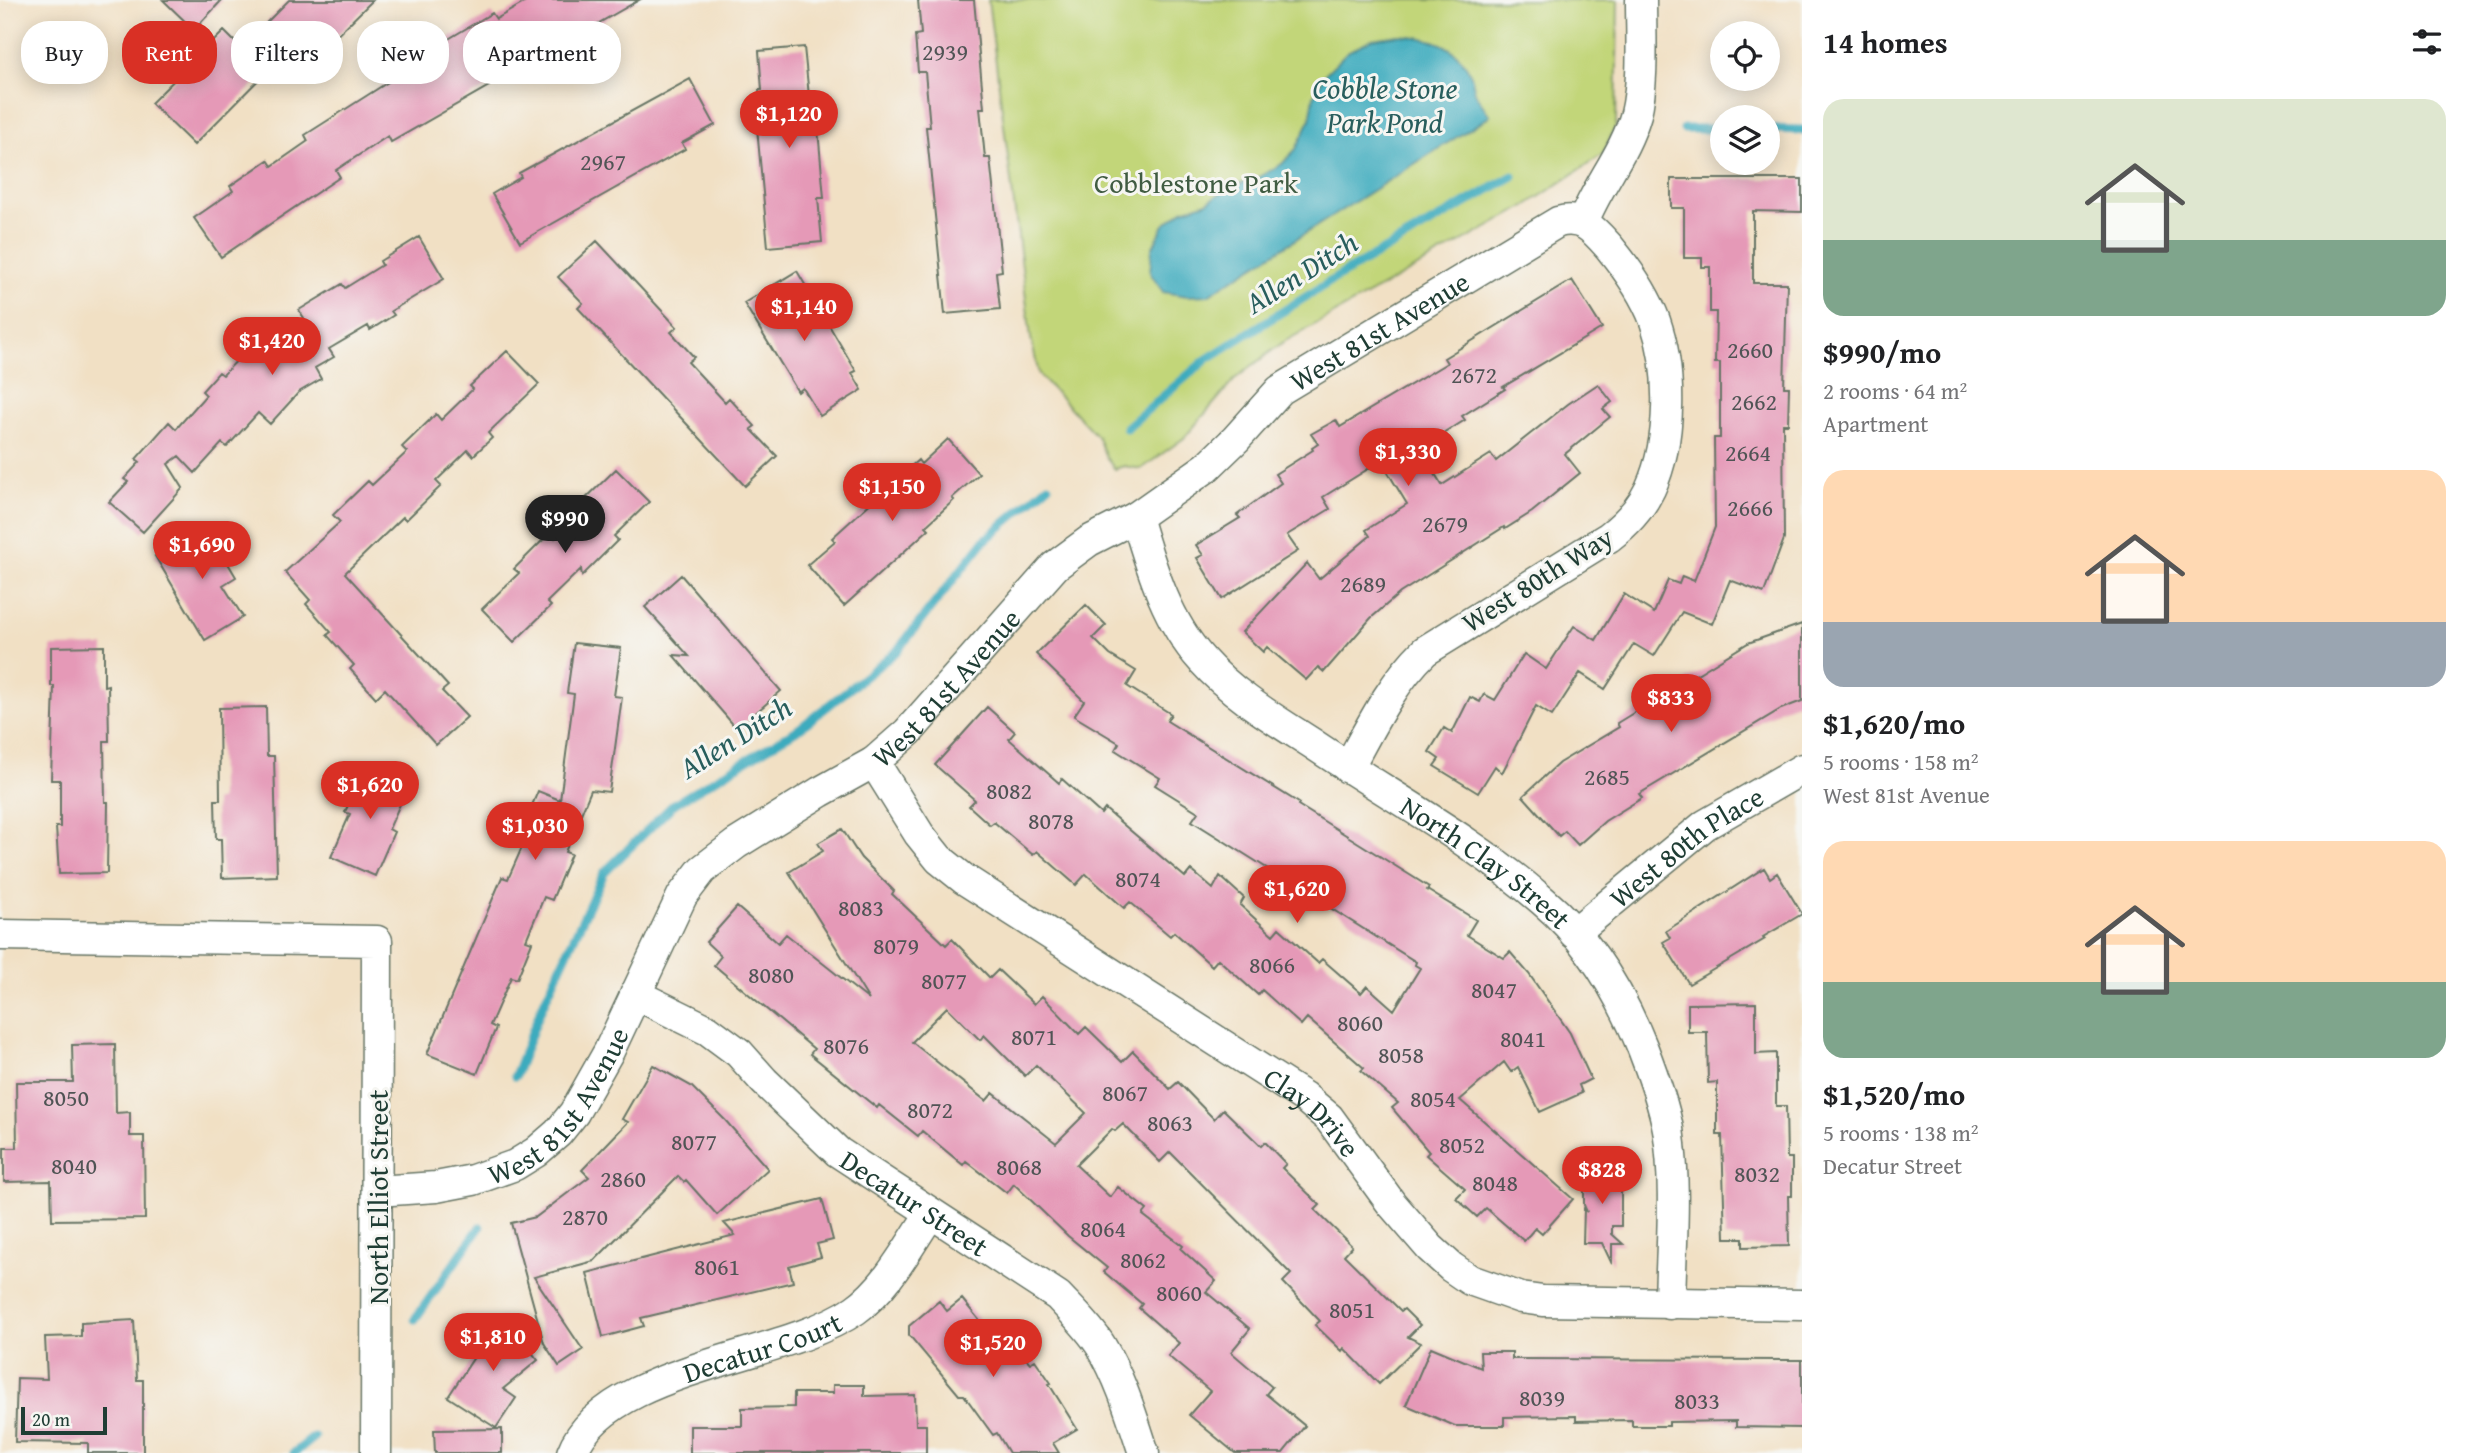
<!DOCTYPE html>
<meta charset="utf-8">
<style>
body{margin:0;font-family:"Gentium Book Plus",serif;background:#f6f6f6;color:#202124;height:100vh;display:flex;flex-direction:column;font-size:26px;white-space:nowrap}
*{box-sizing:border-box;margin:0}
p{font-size:23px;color:#757577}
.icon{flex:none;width:38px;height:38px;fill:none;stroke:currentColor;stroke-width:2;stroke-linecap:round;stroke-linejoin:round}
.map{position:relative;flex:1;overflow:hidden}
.side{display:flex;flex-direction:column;background:#fff;width:665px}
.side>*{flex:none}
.banner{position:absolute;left:21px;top:21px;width:665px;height:63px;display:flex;gap:14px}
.fabs{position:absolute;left:1710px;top:21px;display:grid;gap:14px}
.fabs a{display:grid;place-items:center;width:70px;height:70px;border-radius:50%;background:#fff;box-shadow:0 4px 18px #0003;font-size:35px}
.scale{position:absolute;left:21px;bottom:18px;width:86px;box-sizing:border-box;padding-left:7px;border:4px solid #1f3d34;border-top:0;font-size:19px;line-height:24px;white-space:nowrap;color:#1f3d34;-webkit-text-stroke:5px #f6f6f2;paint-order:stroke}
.price{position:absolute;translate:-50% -60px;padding:0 16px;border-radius:24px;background:#d93025;color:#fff;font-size:23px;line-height:46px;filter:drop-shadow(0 2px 4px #0008)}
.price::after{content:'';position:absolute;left:50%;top:42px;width:21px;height:16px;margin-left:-10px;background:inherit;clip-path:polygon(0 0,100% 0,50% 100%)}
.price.active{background:#222;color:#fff}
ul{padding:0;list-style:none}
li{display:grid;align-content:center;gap:14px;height:371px;padding:0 21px}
li span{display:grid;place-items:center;height:217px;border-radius:21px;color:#555}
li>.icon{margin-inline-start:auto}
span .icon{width:126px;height:126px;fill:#fffc;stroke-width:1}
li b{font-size:30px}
h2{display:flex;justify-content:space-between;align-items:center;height:84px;padding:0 21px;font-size:30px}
.tag{padding:0 24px;border-radius:28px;background:#fff;box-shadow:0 4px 18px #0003;font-size:24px;line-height:63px}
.tag.active{background:#d93025;color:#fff}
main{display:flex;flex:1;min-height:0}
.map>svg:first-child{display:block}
.green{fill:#c2d679;stroke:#708a56;stroke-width:2}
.water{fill:#3eabbe;stroke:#2e7479;stroke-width:2}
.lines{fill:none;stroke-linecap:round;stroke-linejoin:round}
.stream{stroke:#3eabbe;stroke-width:9}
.building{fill:#e599b7;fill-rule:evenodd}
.street-casing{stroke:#687666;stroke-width:33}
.street{stroke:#fff;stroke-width:30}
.labels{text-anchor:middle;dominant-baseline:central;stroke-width:6;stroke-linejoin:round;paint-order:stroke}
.number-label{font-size:24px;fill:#505455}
.park-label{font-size:28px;fill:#405c42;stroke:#f6f6f2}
.street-label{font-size:28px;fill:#1f3d34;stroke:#f6f6f2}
.water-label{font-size:30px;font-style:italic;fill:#285e5d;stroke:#f6f6f2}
</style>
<main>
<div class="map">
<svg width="1802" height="1453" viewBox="0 0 1802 1453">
<rect width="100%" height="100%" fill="#f6f6f2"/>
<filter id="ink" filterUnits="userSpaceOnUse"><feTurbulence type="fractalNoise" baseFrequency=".0143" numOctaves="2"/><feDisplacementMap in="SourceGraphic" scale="14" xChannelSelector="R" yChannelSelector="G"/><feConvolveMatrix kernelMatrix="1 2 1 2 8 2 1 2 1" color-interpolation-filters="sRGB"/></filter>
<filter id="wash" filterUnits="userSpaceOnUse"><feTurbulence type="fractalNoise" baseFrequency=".00686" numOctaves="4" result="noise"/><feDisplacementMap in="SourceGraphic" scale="28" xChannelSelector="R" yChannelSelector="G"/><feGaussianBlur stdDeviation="1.57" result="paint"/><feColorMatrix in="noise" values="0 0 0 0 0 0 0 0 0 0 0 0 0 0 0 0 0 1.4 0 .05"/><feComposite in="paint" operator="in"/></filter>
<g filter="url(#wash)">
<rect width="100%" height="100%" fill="#f1e0c4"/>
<path class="green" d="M988,0H1618L1616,125L1603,154L1524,207L1282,343L1236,378L1184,438L1141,469L1124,466L1115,469L1107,459L1097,436L1039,375L1031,338Z"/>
<path class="water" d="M1399,35C1429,37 1459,44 1471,76C1473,81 1473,87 1475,92C1478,100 1485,108 1490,116L1208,295L1187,296L1163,292L1150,273L1152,249L1164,225L1183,210L1207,202L1231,187L1257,178L1282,164L1296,149L1310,120L1314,96L1325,74L1347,52L1372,39Z"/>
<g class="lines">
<path class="stream" d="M1684,129H1722
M1768,129L1802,130
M1126,428L1207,359L1339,276L1513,176
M515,1076L541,1009L604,873L674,804L800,728L897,651L984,541L1048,486
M415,1319L480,1227
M294,1453L314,1437"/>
</g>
<g id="blocks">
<path class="building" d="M163,0H222L194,30Z
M289,0H373L311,61L296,46L292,50L290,48L194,145L151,103L224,31L241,48Z
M529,0H639L391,142L388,136L336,170L340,177L221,257L194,218L233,191L230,186L268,160L272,166L308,141L305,135L396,77L393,72L492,13L496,19Z
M918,0H974L984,108H980L985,158H990L1002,271L996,272L1000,309L945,314L926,127H930L925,72H918L915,35L921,34Z
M804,47L809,96L815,95L824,198H818L822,242L768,247L757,128L762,127L759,90H762L759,51Z
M690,79L715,125L682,143L685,149L520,242L492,194L521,177L519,173Z
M1671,179H1802V212L1753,211V283H1787L1784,387H1789L1788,424H1783L1784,539L1764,593L1730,580L1712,624L1682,612L1654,656L1634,644L1605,689L1580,673L1552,716L1536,706L1502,773L1495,766L1478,793L1434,766L1439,759L1429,752L1444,728L1452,733L1470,697L1480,702L1484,694L1495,700L1524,654L1546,669L1574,626L1596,640L1624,594L1654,613L1668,580L1679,584L1682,576L1694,581L1715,527L1714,438H1720V363H1715L1716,312H1710V267H1702V258H1684V208H1671Z
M419,237L444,279L391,311L394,315L370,330L368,326L329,349L334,357L315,368L321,379L299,392L270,424L258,413L227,447L222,443L195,473L179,456L168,464L183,488L143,532L109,502L128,482L124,479L140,462L136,459L169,422L176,429L206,395L202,391L219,372L223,375L241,356L304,318L299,310L342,284L345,288L382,265L380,261Z
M597,241L677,327L671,332L694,357L688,362L725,402L729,398L755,426L751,429L777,456L745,486L578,308L583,303L558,277Z
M797,271L856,371L852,373L862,390L820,416L803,388L798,392L744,303Z
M1572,280L1602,328L1503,387L1505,389L1462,416L1465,420L1419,449L1442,485L1491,454L1496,461L1568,404L1598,384L1612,402L1603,409L1610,417L1565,454L1580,473L1532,512L1505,529L1504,527L1400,593L1371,618L1324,672L1318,667L1306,680L1267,647L1263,652L1242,632L1307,563L1319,579L1370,536L1366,530L1407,504L1381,461L1323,497L1330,509L1287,535L1298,551L1222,599L1197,558L1203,555L1196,545L1240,518L1237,515L1281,483L1275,474L1313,450L1312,448L1318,444L1311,434L1336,420L1340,427L1447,363L1444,358Z
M507,351L539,384L488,433L492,438L473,456L468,450L436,481L441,486L406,520L403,517L345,573L448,686L442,691L467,717L436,745L385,689L376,698L350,669L354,665L327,635L331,632L306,604L310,600L285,572L340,522L333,515L368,481L372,485L407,452L402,447L436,414L441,420L473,389L470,386Z
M948,439L979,474L952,498L954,500L926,526L929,529L844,606L807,565L835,541L832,538L918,460L921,464Z
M616,469L649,502L614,536L618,540L582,576L581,569L547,602L551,606L514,642L482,609L519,573L514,569L550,533L555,538L586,508L581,503Z
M206,526L236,577L223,585L243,617L205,640L155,556Z
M681,575L781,691L737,729L673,655L689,656L645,607Z
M1086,605L1106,625L1093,638L1110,655L1136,671L1127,686L1171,714L1167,721L1299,803L1298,805L1429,887L1427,890L1476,920L1467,935L1504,958L1510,952L1529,974L1570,1033L1591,1079L1579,1085L1582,1093L1540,1112L1518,1067L1511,1072L1504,1062L1460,1100L1573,1199L1542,1234L1535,1228L1524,1241L1486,1208L1477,1217L1456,1198L1465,1189L1426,1155L1429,1152L1392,1108L1398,1103L1361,1071L1364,1068L1307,1018L1301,1025L1262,990L1258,995L1218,959L1212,966L1174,932L1170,936L1130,902L1124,908L1086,874L1076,885L1037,851L1033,855L994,822L990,825L969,806L975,800L935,765L987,707L1015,732L1009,739L1059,783L1062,779L1101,814L1105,809L1185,877L1191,870L1213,889L1220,876L1244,898L1240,905L1273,935L1279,928L1318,963L1322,959L1361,993L1367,986L1394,1010L1420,968L1415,965L1416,962L1192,821L1198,812L1155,785L1160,778L1115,750L1119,743L1074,716L1084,701L1036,654Z
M1802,624V701L1781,709L1639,794L1642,798L1605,821L1578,845L1565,831L1559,836L1523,796L1559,763L1619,727L1617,723L1748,643Z
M574,643L621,648L614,696L622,697L609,792L591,790L565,852L571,854L552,900L544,897L526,940L532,942L517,979L511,977L490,1025L496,1028L477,1074L427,1054L502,877L508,879L524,843L513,831L520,834L538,791L560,800L574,694L567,693Z
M104,646V686L108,685L109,741H104L105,802H108L107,873L59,874L56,827H60V780H51L54,686H51V647Z
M266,707L267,756H274L277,876L222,878L221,839H216L215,800H220L219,708Z
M365,766L408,786L389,829L394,832L375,876L331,857L350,814L345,812Z
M842,829L861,858L894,891L892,894L946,945L952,939L990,978L998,970L1034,1004L1042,996L1079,1034L1086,1027L1122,1062L1133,1051L1170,1089L1178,1082L1214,1119L1223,1109L1261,1146L1265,1142L1286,1164L1282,1168L1320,1205L1315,1210L1352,1246L1344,1255L1401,1311L1404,1309L1420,1325L1408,1337L1421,1343L1379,1384L1344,1348L1342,1351L1315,1325L1320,1321L1283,1282L1291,1274L1170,1152L1160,1162L1123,1124L1115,1131L1112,1129L1076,1165L1110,1197L1118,1187L1147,1210L1143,1215L1183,1246L1181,1249L1216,1281L1206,1292L1250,1329L1231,1352L1272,1387L1266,1394L1305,1426L1283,1453H1235L1189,1415L1210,1391L1168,1356L1179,1343L1139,1308L1142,1304L1104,1272L1107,1268L1068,1236L1014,1184L1007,1193L966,1161L963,1165L922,1131L918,1136L879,1105L877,1108L810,1054L814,1049L714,965L721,956L706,942L737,907L778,943L786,934L869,1000L789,872L823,851L818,843ZM947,1007L980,1040L984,1035L1025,1076L1036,1065L1086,1113L1056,1143L993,1093L986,1101L912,1042Z
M1764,868L1770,878L1777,873L1802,914L1763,937L1765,939L1689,984L1663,942L1670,938L1666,931Z
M1756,1003V1054L1776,1053V1106H1786L1787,1158H1792V1196H1788L1789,1246L1743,1247V1238H1725L1722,1135H1717V1082L1708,1083L1707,1032H1688V1004Z
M115,1044L116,1113L130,1112V1136H144L145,1219L52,1220L51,1181L4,1182V1148H17L16,1082H73L72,1045Z
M653,1065L691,1086L725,1120L768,1169L717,1215L686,1180L684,1182L678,1176L594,1261L534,1277L583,1350L559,1366L544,1343L511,1223L536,1217L589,1177L582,1170L628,1122L622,1119Z
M1584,1166L1621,1167V1226H1612V1234L1623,1244H1612V1264L1602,1243H1583L1584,1209L1587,1212L1584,1205Z
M822,1199L833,1240L817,1244L821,1257L789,1266L793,1282L641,1318L644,1326L603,1337L587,1273L735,1235L724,1223Z
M962,1299L987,1330L995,1323L1030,1363L1035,1360L1051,1383L1049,1384L1077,1429L1053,1443L1059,1453H1009L997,1433L993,1435L964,1395H959L909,1335V1326L939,1301L947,1311Z
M503,1317L538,1360L503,1389L516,1398L496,1428L448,1397L478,1351L471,1343Z
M134,1320L137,1380H143V1453H88V1443L15,1442L17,1378L47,1379L45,1337L81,1336V1323Z
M1431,1347L1481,1368L1480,1352H1512V1359L1802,1360V1428L1736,1427V1421L1669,1422V1426H1632V1420L1576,1421V1416L1504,1417V1426H1455L1406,1405Z
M833,1385H864V1396L915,1395L916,1425H926V1453H690V1426H742V1408L794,1407V1393H833Z
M502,1429V1453H435L434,1430Z"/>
</g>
</g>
<g filter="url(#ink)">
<use href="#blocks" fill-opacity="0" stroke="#687666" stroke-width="2"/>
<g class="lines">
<defs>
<g id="street">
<path d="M1583,222C1598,184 1625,153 1636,114C1644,82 1641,34 1641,0"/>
<path id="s1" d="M1136,517C1151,567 1166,620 1202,660C1233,695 1276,720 1316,746C1392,797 1474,841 1543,901C1588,939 1621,994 1643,1049C1653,1075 1663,1102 1668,1129C1677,1187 1671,1246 1670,1304"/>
<path id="s2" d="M874,762L919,834L939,859L964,879L1304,1097L1329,1118L1391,1203L1430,1248L1451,1267L1470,1280L1521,1298L1543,1301L1802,1305"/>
<path id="s3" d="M1574,933L1705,825L1802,769"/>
<path d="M0,935L377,941L376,1453"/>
<path id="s4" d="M635,994L708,1030L739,1053L764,1081L838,1152L1058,1296C1073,1312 1089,1327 1101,1346C1121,1379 1132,1417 1144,1453"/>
<path id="s5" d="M377,1191L436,1187L473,1180L515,1165L536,1152L558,1133L574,1113L609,1051L682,896L702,870L736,844L820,792L874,762L908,732L1055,566L1089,541L1136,517L1207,467L1236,439L1280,390L1558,222C1583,215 1595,231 1610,248C1628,270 1645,294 1655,321C1672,370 1672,441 1650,489C1641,508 1626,524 1609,537L1425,651C1391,684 1371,726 1348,768"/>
<path id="s6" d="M572,1453C605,1367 782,1360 855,1310C888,1287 909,1245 931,1213"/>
</g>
</defs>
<use href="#street" class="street-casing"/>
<use href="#street" class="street"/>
</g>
</g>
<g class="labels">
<g class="number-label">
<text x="945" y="51">2939</text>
<text x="603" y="161">2967</text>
<text x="1750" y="349">2660</text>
<text x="1474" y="374">2672</text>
<text x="1754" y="401">2662</text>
<text x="1748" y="452">2664</text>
<text x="1750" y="507">2666</text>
<text x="1445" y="523">2679</text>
<text x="1363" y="583">2689</text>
<text x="1607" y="776">2685</text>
<text x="1009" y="790">8082</text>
<text x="1051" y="820">8078</text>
<text x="1138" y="878">8074</text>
<text x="861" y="907">8083</text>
<text x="896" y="945">8079</text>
<text x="1272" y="964">8066</text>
<text x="771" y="974">8080</text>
<text x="944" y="980">8077</text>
<text x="1494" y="989">8047</text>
<text x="1360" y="1022">8060</text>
<text x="1034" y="1036">8071</text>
<text x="1523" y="1038">8041</text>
<text x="846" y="1045">8076</text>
<text x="1401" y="1054">8058</text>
<text x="1125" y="1092">8067</text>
<text x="66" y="1097">8050</text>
<text x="1433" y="1098">8054</text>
<text x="930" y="1109">8072</text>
<text x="1170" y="1122">8063</text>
<text x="694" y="1141">8077</text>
<text x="1462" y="1144">8052</text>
<text x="74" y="1165">8040</text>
<text x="1019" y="1166">8068</text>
<text x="1757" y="1173">8032</text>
<text x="623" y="1178">2860</text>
<text x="1495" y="1182">8048</text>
<text x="585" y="1216">2870</text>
<text x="1103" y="1228">8064</text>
<text x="1143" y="1259">8062</text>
<text x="717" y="1266">8061</text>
<text x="1179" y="1292">8060</text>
<text x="1352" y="1309">8051</text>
<text x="1542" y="1397">8039</text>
<text x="1697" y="1400">8033</text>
</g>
<g class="park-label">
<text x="1196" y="182">Cobblestone Park</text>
</g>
<g class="street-label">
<text stroke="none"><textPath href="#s5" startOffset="1370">West 81st Avenue</textPath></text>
<text transform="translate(1537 579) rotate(-32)">West 80th Way</text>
<text stroke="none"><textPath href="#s5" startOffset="803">West 81st Avenue</textPath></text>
<text stroke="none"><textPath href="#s3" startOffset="142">West 80th Place</textPath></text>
<text stroke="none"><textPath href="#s1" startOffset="508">North Clay Street</textPath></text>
<text stroke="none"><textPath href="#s5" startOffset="215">West 81st Avenue</textPath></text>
<text stroke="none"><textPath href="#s2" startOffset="569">Clay Drive</textPath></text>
<text transform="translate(377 1197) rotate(-90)">North Elliot Street</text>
<text stroke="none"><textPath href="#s4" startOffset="352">Decatur Street</textPath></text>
<text stroke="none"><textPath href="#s6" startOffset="224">Decatur Court</textPath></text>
</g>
<g class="water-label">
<text x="1385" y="88">Cobble Stone<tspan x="1385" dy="34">Park Pond</tspan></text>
<text transform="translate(1301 272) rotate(-32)">Allen Ditch</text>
<text transform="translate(735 737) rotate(-32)">Allen Ditch</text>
</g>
</g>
</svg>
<div class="fabs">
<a><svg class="icon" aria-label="locate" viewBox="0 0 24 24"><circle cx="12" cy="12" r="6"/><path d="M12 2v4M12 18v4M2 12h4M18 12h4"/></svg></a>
<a><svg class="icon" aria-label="layers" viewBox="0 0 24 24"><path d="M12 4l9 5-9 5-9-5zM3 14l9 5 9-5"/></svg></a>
</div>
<div class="scale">20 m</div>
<b class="price" style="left:789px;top:150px">$1,120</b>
<b class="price" style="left:804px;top:343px">$1,140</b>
<b class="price" style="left:272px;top:377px">$1,420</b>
<b class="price" style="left:1408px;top:488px">$1,330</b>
<b class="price" style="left:892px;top:523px">$1,150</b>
<b class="price active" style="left:565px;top:555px">$990</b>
<b class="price" style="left:202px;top:581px">$1,690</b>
<b class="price" style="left:1671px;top:734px">$833</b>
<b class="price" style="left:370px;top:821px">$1,620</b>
<b class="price" style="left:535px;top:862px">$1,030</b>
<b class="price" style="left:1297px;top:925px">$1,620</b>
<b class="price" style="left:1602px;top:1206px">$828</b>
<b class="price" style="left:493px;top:1373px">$1,810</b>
<b class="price" style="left:993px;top:1379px">$1,520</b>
<div class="banner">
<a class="tag">Buy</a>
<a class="tag active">Rent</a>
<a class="tag">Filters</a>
<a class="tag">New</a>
<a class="tag">Apartment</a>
</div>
</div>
<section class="side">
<h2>14 homes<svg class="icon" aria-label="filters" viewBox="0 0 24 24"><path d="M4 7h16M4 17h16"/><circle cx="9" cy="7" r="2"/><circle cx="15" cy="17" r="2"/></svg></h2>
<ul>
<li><span style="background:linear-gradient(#dfe7d0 65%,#7fa58c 0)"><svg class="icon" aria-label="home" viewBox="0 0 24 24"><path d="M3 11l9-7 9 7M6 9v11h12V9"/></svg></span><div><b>$990/mo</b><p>2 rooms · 64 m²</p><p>Apartment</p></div></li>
<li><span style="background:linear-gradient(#ffd9b3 70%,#9aa5b1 0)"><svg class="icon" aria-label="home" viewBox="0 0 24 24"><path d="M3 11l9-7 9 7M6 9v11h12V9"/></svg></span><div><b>$1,620/mo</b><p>5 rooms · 158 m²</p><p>West 81st Avenue</p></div></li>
<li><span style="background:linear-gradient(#ffd9b3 65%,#7fa58c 0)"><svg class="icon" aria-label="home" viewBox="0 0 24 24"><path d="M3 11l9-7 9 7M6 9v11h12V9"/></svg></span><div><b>$1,520/mo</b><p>5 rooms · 138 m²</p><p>Decatur Street</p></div></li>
</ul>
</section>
</main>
